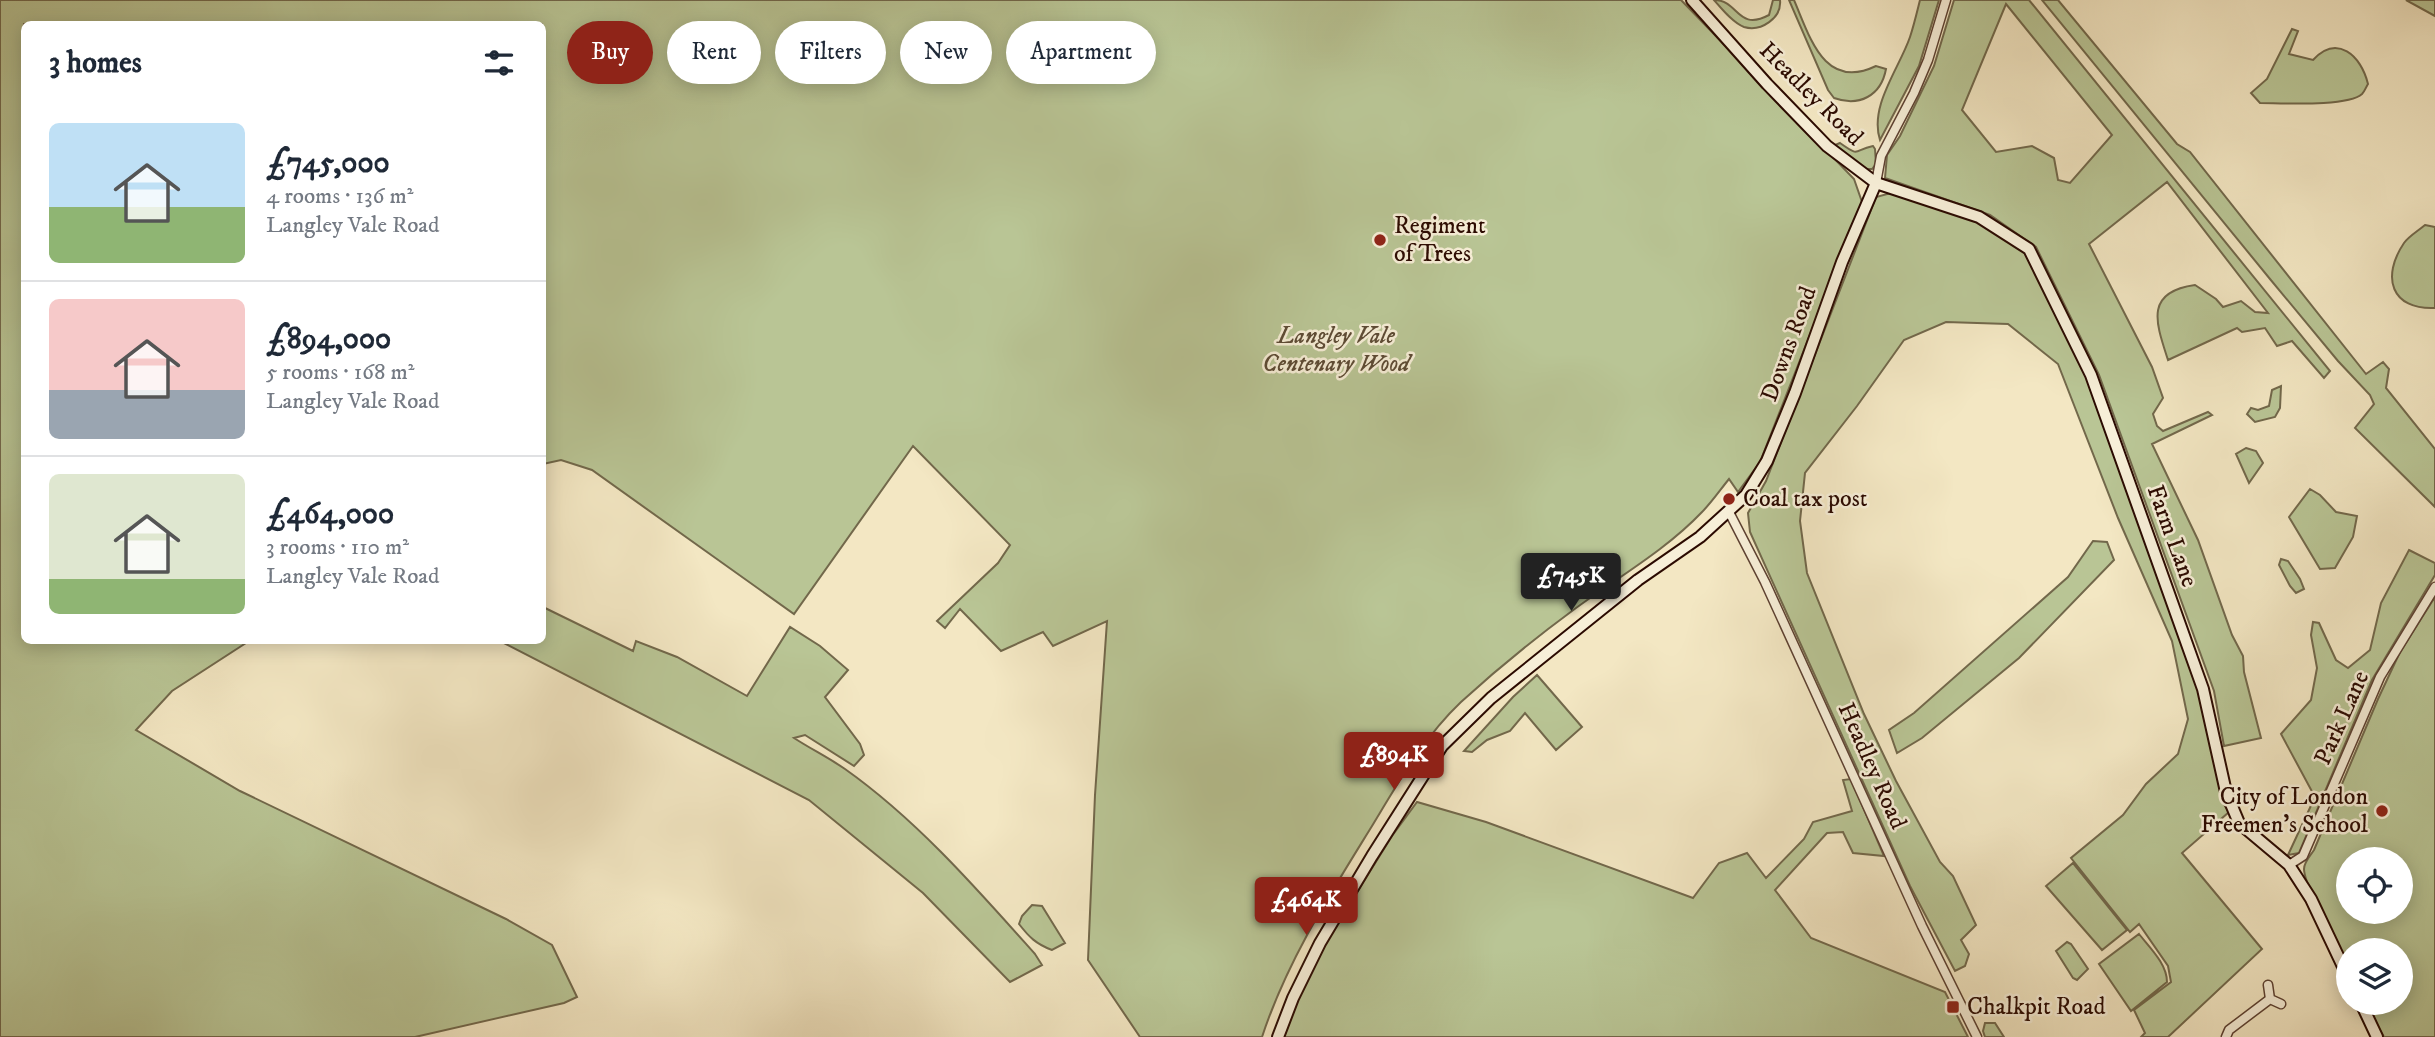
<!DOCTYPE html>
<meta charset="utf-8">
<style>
body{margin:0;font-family:"IM FELL DW Pica",serif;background:#f6f6f7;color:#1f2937;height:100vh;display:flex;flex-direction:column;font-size:26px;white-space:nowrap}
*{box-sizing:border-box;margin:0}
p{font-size:23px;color:#747a83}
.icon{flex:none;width:38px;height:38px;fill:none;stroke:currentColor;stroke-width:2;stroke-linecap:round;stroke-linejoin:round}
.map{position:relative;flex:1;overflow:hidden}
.drawer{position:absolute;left:21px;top:21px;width:525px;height:623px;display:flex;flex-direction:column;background:#fff;border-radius:10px;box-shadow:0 4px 18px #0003}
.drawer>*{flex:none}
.hud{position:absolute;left:567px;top:21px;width:665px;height:63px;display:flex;gap:14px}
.controls{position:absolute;left:2336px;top:847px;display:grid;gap:14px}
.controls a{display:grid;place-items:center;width:77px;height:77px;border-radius:50%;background:#fff;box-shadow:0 4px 18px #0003;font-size:35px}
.price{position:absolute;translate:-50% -60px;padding:0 16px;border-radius:7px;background:#8f2418;color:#fff;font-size:23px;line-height:46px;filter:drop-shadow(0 2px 4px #0008)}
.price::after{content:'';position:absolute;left:50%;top:42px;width:21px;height:16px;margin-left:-10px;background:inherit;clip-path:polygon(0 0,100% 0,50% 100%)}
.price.active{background:#222;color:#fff}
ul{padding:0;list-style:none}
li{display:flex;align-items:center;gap:21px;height:175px;padding:0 28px}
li+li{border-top:2px solid #e0e1e3}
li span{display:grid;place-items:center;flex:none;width:196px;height:140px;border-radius:10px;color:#555}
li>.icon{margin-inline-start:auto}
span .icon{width:84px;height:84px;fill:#fffc;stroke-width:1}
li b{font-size:30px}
h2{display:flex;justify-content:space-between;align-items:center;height:84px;padding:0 28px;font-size:30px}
.chip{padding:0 24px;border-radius:32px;background:#fff;box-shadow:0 4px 18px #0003;font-size:24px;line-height:63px}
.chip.active{background:#8f2418;color:#fff}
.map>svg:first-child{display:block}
.green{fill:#b9c595;stroke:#72684b;stroke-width:2;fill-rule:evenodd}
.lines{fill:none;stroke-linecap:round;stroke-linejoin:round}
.street-casing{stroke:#5d4132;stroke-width:11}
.secondary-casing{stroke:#2b0a01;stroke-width:14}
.street{stroke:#f7efd8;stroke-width:8}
.secondary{stroke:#f7efd8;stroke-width:10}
.poi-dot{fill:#8f2418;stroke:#f7efd8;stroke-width:2.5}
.labels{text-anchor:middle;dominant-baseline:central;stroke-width:5;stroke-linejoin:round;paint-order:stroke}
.street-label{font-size:24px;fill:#2b0a01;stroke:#f7efd8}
.poi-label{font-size:24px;fill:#2b0a01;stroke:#f7efd8;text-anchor:start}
.park-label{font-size:24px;font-style:italic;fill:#5d4b35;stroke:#f7efd8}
</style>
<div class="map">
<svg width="2435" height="1037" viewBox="0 0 2435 1037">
<rect width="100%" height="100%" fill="#f3e7c3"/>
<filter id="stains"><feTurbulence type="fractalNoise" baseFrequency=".00286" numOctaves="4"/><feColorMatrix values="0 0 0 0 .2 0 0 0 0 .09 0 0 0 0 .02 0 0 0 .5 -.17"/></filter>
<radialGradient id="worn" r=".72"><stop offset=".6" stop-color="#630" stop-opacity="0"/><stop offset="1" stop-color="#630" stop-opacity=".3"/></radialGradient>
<path class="green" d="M0,0H1681L1854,179L1862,202L1760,462L1738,492L1729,479C1720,490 1712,502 1702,512C1665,551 1615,579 1572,611C1534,639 1496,670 1461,702C1424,737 1398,783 1372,826C1330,894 1287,961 1262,1037H1140L1088,960L1095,795L1107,621L1053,646L1043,632L1001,651L960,609L945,628L937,621L998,563L1010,545L913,446L794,614L592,470L561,460L543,464L542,24H24V640L249,641L172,691L136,730L240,791L506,919L552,945L577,997L564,1003L415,1037H0Z
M1714,0C1739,0 1737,32 1769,15L1773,0H1780C1782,18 1761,32 1744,27C1733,23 1722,9 1714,0Z
M1789,0H1794C1810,37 1824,91 1876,66L1886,69C1881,96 1859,107 1834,98L1828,90Z
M1920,0H1939L1919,66L1880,140C1869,106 1899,69 1910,37C1914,25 1917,12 1920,0Z
M1954,0H2029L2330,371L2324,378L2292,341L2277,346L2265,328L2242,332L2237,328L2168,360C2156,323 2144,292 2195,285L2216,299L2223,307L2241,301L2255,312L2268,313L2167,182L2089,244L2152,367L2163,398L2153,414L2157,426L2163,431L2208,412L2212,415L2152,444L2198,540L2232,635L2243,656L2244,672L2261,738L2224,746L2214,691L2099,375L2036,247L1990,215L1885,178L1887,155L1900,136L1934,66ZM2006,4L2112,135L2070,183L2058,180L2054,158L2032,146L1996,152L1962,110Z
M2042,0H2058L2177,144L2190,152L2366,374L2383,362L2389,369L2386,388L2435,449V507L2355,428L2374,404L2370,395L2338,361L2270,279Z
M2406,0H2435V16Z
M2292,29L2298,31L2289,54L2313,60C2337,34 2361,55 2368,84C2366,87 2365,91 2362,94C2348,107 2281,103 2260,103L2251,93L2267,79Z
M1840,143C1861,158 1853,150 1873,146L1875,149L1876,164L1872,169H1864L1835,145Z
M1891,193L1976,221L2025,253L2088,380L2198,690L2223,803L2229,812L2182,853L2262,949L2168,1037H2141L2145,1033L2134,1010L2171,982L2168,966L2139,924L2130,932L2071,858L2123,815L2146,784L2178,754L2188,719L2172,641L2118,518L2058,364L2008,324L1946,322L1904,340L1857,406L1805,473L1800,521L1807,573L1864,714L1896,781L1940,862L1953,876L1976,925L1961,940L1969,954L1965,966L1955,971L1910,886L1750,532L1748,513L1766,481L1876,197Z
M2425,225L2435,227V308C2391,310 2381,277 2404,243C2409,236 2418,231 2425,225Z
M2281,386L2280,408L2275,417L2255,422L2247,414L2251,408L2258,410L2269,406L2272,390Z
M2246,448L2256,451L2263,463L2249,483L2236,454Z
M2310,489L2320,495L2336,512L2357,516L2353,537L2335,568L2320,569L2289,517Z
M2093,541L2107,542L2114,560L2019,658L1922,738L1897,753L1889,730L1914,713L2068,577Z
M2409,550L2435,563V575L2372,680L2299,853L2288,855L2315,797L2281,734L2311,700L2317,668L2311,635L2313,622L2319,623L2336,660L2348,668L2370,650L2381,603Z
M2281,559L2288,561L2300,579L2304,589L2296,593L2290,586L2279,565Z
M2435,597V1037H2384L2365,1003H2401V950H2348V967C2339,948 2304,886 2304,869C2304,862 2310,856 2314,850L2378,699L2400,652ZM2348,859H2401V912H2348Z
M543,607L633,651L636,641L677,657L747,696L790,627L820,646L848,670L825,697L860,744L864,755L854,766L805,735L794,738C811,749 829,758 845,769C917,820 977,889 1035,954L1042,965L1010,982L923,893L809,800L500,641L542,640Z
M1537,675L1582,727L1556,750L1525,713L1510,731L1487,740L1472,752L1464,751L1513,697Z
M1851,779L1884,856L1853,853L1843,832L1827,833L1775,890L1811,938L1945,992L1968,1037H1284L1301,990L1331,934L1392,836L1417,802L1486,822L1693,898L1719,863L1747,853L1766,878L1804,839L1813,822L1852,811L1843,780Z
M2073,863L2127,930L2102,950L2046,886Z
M1032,905L1042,906L1065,943L1052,950C1036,944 1029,937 1019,924L1022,916Z
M2139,934C2150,948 2167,964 2167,982L2131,1011L2099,964Z
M2067,942L2071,944L2088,969L2077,980L2073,978L2056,951Z
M1985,1023H1995L2004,1037H1985L1983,1031Z"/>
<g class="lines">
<defs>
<path id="street" d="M1876,183L1881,156L1914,93L1928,60L1946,0
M1729,512L1765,582L1922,926L1977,1037
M2289,865L2303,856L2380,677L2435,587
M2268,985L2270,999
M2226,1037L2229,1030L2270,999L2281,1004"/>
<path id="secondary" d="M1692,0L1767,84L1827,146L1876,183L1979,217L2029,249L2091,375L2203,689L2226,792L2239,823L2289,865L2311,899L2348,977
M2361,1003L2377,1037
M1278,1037L1293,998L1320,943L1372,856L1442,746L1491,698L1638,580L1700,537L1746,495L1767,461L1795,393L1842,262L1876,183"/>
</defs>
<use href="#street" class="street-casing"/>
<use href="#secondary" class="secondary-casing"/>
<use href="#street" class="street"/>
<use href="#secondary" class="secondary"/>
</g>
<g class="poi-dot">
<circle cx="1380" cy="240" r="7"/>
<circle cx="1729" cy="499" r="7"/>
<circle cx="2382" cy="811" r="7"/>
<rect x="1946" y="1000" width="14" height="14" rx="3.5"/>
</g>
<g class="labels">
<g class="street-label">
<text transform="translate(1811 94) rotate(45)">Headley Road</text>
<text transform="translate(1789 344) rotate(-70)">Downs Road</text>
<text transform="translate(2172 536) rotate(70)">Farm Lane</text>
<text transform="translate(2342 718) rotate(-66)">Park Lane</text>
<text transform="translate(1872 766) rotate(66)">Headley Road</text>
</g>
<g class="poi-label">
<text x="1394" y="226">Regiment<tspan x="1394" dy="28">of Trees</tspan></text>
<text x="1743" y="499">Coal tax post</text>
<text x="2368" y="797" text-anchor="end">City of London<tspan x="2368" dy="28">Freemen's School</tspan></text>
<text x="1967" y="1007">Chalkpit Road</text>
</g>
<g class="park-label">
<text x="1336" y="336">Langley Vale<tspan x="1336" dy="28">Centenary Wood</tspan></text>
</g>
</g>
<rect width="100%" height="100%" filter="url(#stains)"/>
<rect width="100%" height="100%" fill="url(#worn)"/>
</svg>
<div class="controls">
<a><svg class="icon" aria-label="locate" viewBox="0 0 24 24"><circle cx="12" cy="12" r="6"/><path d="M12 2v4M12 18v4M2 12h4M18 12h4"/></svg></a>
<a><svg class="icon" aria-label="layers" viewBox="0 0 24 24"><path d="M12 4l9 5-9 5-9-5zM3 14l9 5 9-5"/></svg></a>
</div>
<b class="price active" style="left:1571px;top:613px">£745K</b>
<b class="price" style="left:1394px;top:792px">£894K</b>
<b class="price" style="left:1306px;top:937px">£464K</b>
<div class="hud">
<a class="chip active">Buy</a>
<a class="chip">Rent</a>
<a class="chip">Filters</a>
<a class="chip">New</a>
<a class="chip">Apartment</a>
</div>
<section class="drawer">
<h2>3 homes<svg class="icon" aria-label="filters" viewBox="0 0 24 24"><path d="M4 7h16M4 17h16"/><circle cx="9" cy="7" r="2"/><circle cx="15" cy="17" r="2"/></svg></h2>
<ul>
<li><span style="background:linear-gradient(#bfe0f5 60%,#8fb573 0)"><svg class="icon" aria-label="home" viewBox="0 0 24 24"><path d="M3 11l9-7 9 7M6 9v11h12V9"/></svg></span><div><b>£745,000</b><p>4 rooms · 136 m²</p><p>Langley Vale Road</p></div></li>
<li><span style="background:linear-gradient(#f6c9c9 65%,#9aa5b1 0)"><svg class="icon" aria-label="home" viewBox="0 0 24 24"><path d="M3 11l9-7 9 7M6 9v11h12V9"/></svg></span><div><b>£894,000</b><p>5 rooms · 168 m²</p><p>Langley Vale Road</p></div></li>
<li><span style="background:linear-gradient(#dfe7d0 75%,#8fb573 0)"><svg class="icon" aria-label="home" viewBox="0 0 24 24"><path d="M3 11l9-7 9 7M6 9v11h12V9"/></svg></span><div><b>£464,000</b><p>3 rooms · 110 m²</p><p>Langley Vale Road</p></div></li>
</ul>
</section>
</div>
